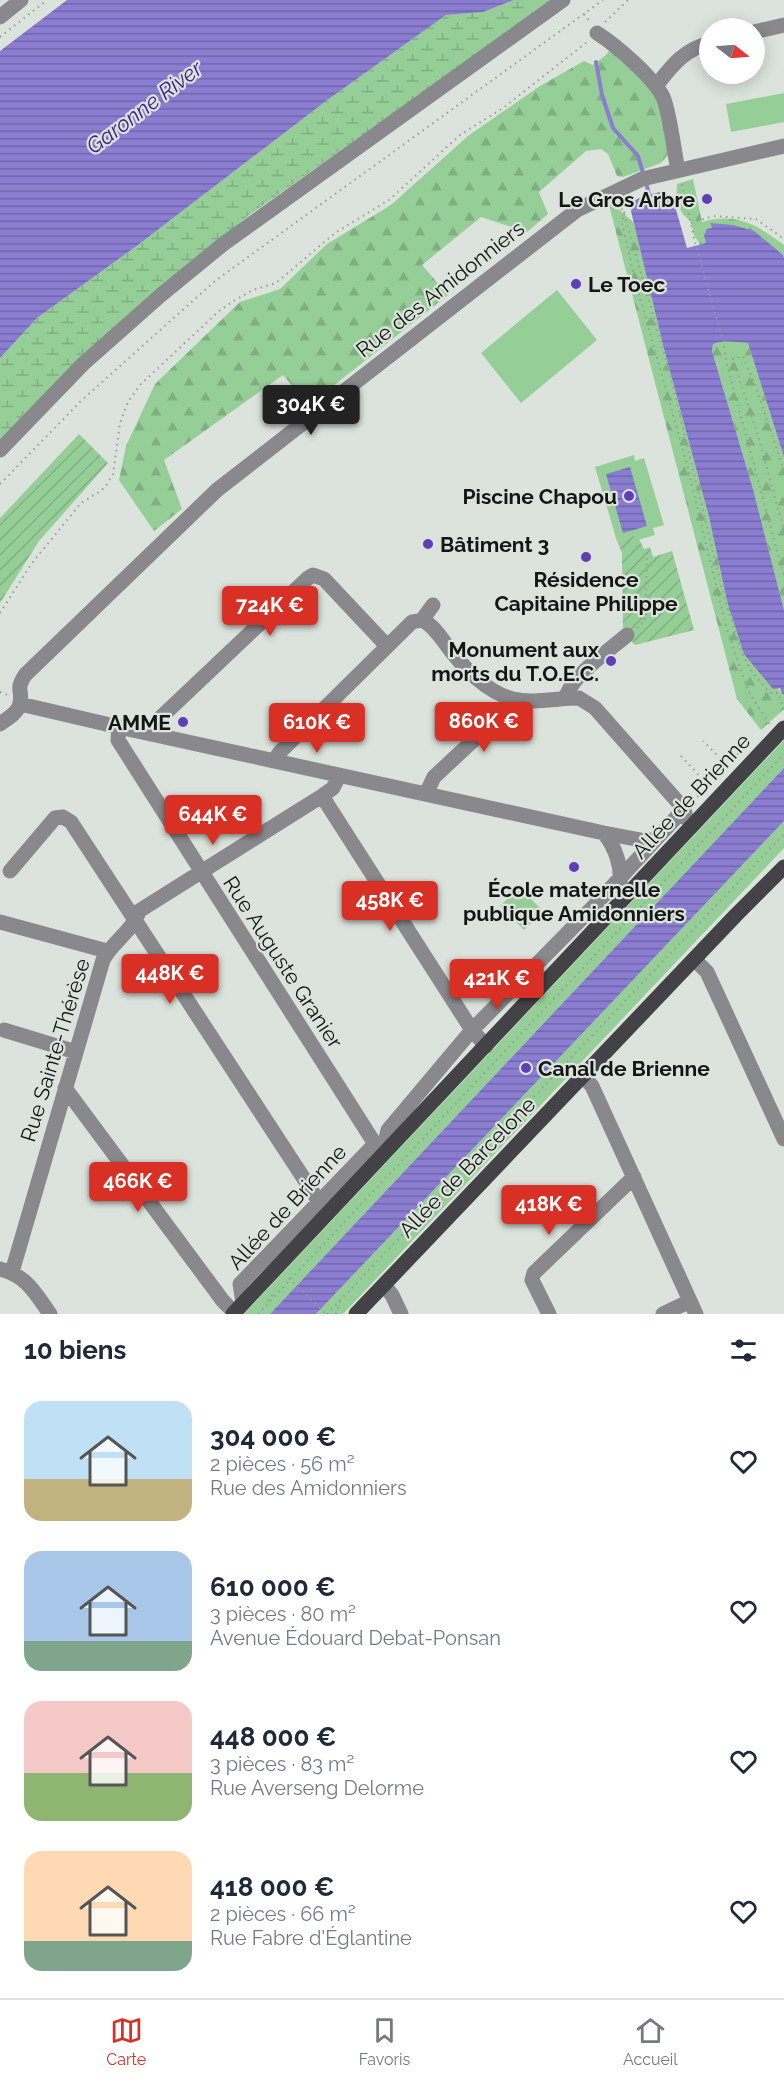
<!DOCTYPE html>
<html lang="fr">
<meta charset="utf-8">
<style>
body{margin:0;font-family:Raleway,sans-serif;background:#f2f2f3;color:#1f2937;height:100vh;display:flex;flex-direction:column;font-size:22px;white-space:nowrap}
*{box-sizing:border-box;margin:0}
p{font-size:20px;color:#747a83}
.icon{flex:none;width:33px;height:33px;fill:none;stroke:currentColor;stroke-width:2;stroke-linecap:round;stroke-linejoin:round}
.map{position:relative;height:1314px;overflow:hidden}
.panel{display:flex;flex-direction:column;background:#fff;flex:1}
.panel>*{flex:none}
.needle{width:39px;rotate:107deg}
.tools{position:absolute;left:699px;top:18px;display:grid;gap:12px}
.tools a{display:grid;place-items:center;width:66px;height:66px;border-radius:50%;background:#fff;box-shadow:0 3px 15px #0003;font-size:30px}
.price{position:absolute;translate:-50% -51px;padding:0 14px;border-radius:6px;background:#d93025;color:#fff;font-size:20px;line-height:39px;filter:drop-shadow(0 2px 3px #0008)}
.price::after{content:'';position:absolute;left:50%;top:36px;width:18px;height:14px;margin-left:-9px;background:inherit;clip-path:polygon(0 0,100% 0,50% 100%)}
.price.current{background:#222;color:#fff}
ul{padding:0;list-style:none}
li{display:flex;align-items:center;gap:18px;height:150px;padding:0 24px}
li span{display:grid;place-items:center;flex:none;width:168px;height:120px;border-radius:18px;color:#555}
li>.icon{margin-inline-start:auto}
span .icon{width:72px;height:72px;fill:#fffc;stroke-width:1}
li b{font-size:26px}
h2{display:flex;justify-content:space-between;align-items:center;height:72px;padding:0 24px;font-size:26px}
.tabs{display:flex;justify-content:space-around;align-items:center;height:84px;border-top:2px solid #e0e1e3;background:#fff;font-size:16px;color:#747a83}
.tabs a{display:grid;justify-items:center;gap:3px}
.tabs .current{color:#d93025}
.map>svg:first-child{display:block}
.grass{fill:#95ce97}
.forest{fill:url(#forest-firs)}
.wetland{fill:url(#wetland-marsh)}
.garden{fill:url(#garden-furrows)}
.water{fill:url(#water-rules)}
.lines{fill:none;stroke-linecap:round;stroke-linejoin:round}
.stream{stroke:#8b7dd1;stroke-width:4}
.path{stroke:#979c97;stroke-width:2;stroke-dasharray:1.5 4.5;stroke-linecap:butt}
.minor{stroke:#89888c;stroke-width:15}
.major{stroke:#424247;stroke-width:15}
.poi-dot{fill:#5f3eb6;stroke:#dce3dc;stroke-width:2}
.labels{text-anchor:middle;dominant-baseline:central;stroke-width:4.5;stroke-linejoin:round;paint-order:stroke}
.poi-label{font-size:21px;font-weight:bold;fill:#141614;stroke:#dce3dc;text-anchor:end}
.street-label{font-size:21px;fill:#141614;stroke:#dce3dc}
.water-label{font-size:22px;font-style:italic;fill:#3f2184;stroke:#dce3dc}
</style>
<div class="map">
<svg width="784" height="1314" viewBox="0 0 784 1314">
<defs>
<pattern id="forest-firs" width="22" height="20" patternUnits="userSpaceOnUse" patternTransform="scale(1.5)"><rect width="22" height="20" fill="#95ce97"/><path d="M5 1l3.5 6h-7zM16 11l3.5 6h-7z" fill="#80b081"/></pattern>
<pattern id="wetland-marsh" width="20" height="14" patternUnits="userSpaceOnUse" patternTransform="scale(1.5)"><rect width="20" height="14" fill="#95ce97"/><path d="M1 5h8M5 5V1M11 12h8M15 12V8" fill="none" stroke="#80b081"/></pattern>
<pattern id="garden-furrows" width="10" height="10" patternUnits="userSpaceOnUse" patternTransform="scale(1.5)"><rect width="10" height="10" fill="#95ce97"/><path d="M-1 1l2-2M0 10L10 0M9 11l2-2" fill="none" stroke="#80b081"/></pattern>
<pattern id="water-rules" width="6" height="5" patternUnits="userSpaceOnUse" patternTransform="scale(1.5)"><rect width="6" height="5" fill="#8b7dd1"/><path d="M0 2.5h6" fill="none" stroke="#7065a8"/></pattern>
</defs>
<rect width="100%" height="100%" fill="#dce3dc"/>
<path class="grass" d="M784,93V122L731,132L726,104Z
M557,290L597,340L521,403L481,353Z
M634,455L635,461L644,458L664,525L653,528L655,535L638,540L637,535L617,541L595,467Z
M784,740V768L270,1314H244Z
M784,821V848L343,1314H316Z
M519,887L543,911L524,930L500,906Z"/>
<path class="forest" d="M611,48L662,100L671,151L661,163L623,177L617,176L608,154L601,149L586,151L539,192L548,214L527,232L481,217L422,265L448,295L309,405L283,375L164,460L182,509L154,531L119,480L126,446L155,384L240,302L280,289L327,244L391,205L468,136L540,86L584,61L593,65L606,55Z
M693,179L702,222C737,212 757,225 784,245V258L783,255L710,224L712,228L706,244L700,245L693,233L692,223L683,214L676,202L677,184Z
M613,204L634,223L663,345L709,517L727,601L782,694H784V709L761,730L737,699L609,205Z
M731,340L748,343L784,457V610L753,489L712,351L713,344Z"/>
<path class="wetland" d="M514,0H553L248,216L127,317L0,440V358L37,318L138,245L326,101L446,15L483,12Z"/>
<path class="garden" d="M79,434L108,463L39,541L0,603V518Z
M637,535L644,549L650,547L653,557L672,551L694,630L635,645L623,632L622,553L617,541Z"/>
<path class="water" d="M67,0H514L483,12L446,15L326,101L138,245L37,318L0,358V51Z
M660,192L667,193L673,199L687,248L706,243L704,235L707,229L712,228L710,223L733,225L754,231L783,255L784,258V457L748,343C734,342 726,340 713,344L712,351L753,489L784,610V694H782L780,688L773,689L744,654L727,601L709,517L663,345L631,211L634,201L643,196Z
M630,467L647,526L623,533L606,474Z
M784,768V821L316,1314H270Z"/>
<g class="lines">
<path class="stream" d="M596,62L602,95L613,128L638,156L644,176
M646,183L649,194"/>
<path class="path" d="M584,14L591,23
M605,22L628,0
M0,37L47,0
M682,184L695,242L723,341L726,361L784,577
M627,200L622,223L635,280L686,461L726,626L748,691L770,725
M619,203L624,214L667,363L725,600L742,653L752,672L770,693H778L784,711
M691,223L713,216L756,219L784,239
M784,471L755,384L743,356L733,359L758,436L784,530
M0,484L80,402L215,281L603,0
M0,613L32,563L81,503L101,491L107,484L113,474L120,423L128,402L140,385L219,311L235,300L253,290L276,283L335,233L389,200L460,135L503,108L587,42
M637,628L645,621L647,551
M0,692L8,695
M681,756L708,785
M689,795L729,753L740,754
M693,801L728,766L703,741
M289,1278L326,1314
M268,1301L275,1291
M258,1314L784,754
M327,1314L784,834
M336,1314L341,1300"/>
<path class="minor" d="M0,17L21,0
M754,32L784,25
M597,33C616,45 653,77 663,97C670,113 674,152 678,170
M656,86C671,67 684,49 710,43
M0,450L83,364L161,295L222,245L563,0
M422,620C434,625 443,641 451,651C467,671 487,692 513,699C534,704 557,698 579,698L595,708L684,809L686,818
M422,620L433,605
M566,698C569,678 611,649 627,635
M20,704L119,727L604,833L646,841L656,839
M0,724C7,719 19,712 20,703C23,690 15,691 25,675L217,490L577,210L642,179L784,146
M119,727L118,740L382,1155
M150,734L157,721L308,578L313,575L324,579L387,646
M274,761L280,752L412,622L422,620
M426,794L434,777L508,708L513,699
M322,796L472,1030L486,1046
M604,833C615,847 622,866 620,884
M10,871L55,818L63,817L71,822L327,1214
M0,922L107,951
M695,960L707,972L784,1139
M4,1030L76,1052
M583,1076L592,1086L696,1314
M65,1088L223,1301L234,1312
M382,1155L388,1130L472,1030L595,905L684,809
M0,1269C27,1276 35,1293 50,1314
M12,1272L103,960C113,941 133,931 139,911L322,796L333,788L339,776
M384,1285L392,1295L401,1314
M243,1303L240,1284L375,1144
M549,1314L532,1280L534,1273L634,1177
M663,1314L690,1301"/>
<path class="major" d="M233,1314L784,728
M356,1314L736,915L784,867"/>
</g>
<g class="poi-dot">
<circle cx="707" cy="199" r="6"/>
<circle cx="576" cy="284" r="6"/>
<circle cx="629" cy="496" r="6"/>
<circle cx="428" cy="544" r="6"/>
<circle cx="586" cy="557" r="6"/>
<circle cx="611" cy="661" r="6"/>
<circle cx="183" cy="722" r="6"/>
<circle cx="574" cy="867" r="6"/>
<circle cx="526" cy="1068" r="6"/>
</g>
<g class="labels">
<g class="poi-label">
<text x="695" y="199">Le Gros Arbre</text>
<text x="588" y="284" text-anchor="start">Le Toec</text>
<text x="617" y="496">Piscine Chapou</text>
<text x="440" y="544" text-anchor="start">Bâtiment 3</text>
<text x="586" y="579" text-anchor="middle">Résidence<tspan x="586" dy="24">Capitaine Philippe</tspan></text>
<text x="599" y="649">Monument aux<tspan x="599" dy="24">morts du T.O.E.C.</tspan></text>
<text x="171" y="722">AMME</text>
<text x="574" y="889" text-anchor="middle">École maternelle<tspan x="574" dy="24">publique Amidonniers</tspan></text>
<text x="538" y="1068" text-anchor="start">Canal de Brienne</text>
</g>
<g class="street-label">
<text transform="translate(440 289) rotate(-38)">Rue des Amidonniers</text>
<text transform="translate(691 796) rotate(-47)">Allée de Brienne</text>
<text transform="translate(283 962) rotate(57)">Rue Auguste Granier</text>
<text transform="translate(55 1050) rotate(-73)">Rue Sainte-Thérèse</text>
<text transform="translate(467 1167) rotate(-46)">Allée de Barcelone</text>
<text transform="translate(287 1207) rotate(-47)">Allée de Brienne</text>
</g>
<g class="water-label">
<text transform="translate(144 107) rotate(-37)">Garonne River</text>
</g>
</g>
</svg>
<div class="tools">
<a><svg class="needle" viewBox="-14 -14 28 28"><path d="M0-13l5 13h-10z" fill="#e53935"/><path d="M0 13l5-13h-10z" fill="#747a83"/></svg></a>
</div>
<b class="price current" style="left:311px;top:436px">304K €</b>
<b class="price" style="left:270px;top:637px">724K €</b>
<b class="price" style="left:484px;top:753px">860K €</b>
<b class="price" style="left:317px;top:754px">610K €</b>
<b class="price" style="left:213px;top:846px">644K €</b>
<b class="price" style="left:390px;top:932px">458K €</b>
<b class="price" style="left:170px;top:1005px">448K €</b>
<b class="price" style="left:497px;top:1010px">421K €</b>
<b class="price" style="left:138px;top:1213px">466K €</b>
<b class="price" style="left:549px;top:1236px">418K €</b>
</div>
<section class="panel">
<h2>10 biens<svg class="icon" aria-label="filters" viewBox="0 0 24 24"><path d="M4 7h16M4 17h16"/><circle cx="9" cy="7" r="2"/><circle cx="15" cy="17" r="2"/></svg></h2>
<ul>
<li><span style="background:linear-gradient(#bfe0f5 65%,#c2b280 0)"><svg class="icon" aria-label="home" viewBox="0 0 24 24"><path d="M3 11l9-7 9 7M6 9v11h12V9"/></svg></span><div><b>304 000 €</b><p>2 pièces · 56 m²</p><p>Rue des Amidonniers</p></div><svg class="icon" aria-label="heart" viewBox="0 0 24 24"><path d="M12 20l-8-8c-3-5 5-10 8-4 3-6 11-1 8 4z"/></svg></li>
<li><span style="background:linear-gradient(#a9c7e8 75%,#7fa58c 0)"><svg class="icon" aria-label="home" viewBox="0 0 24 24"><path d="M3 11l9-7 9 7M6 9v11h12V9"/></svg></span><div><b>610 000 €</b><p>3 pièces · 80 m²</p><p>Avenue Édouard Debat-Ponsan</p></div><svg class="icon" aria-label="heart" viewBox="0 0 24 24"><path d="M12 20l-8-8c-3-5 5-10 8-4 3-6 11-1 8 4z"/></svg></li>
<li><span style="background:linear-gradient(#f6c9c9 60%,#8fb573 0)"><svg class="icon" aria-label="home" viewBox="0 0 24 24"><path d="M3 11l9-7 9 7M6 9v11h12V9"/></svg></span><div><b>448 000 €</b><p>3 pièces · 83 m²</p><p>Rue Averseng Delorme</p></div><svg class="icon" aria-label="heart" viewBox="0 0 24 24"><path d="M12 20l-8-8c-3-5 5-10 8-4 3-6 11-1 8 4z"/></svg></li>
<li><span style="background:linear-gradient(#ffd9b3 75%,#7fa58c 0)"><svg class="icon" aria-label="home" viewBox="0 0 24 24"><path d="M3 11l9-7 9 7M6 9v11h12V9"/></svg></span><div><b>418 000 €</b><p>2 pièces · 66 m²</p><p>Rue Fabre d'Églantine</p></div><svg class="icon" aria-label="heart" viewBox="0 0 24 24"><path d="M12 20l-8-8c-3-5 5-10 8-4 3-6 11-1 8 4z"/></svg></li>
</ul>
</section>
<nav class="tabs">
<a class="current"><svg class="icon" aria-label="map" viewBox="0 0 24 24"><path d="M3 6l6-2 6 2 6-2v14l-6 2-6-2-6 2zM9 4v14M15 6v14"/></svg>Carte</a>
<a><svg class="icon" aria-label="saved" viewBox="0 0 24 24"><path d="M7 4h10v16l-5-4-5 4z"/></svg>Favoris</a>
<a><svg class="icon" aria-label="home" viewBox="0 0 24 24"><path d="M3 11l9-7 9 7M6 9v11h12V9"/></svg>Accueil</a>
</nav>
